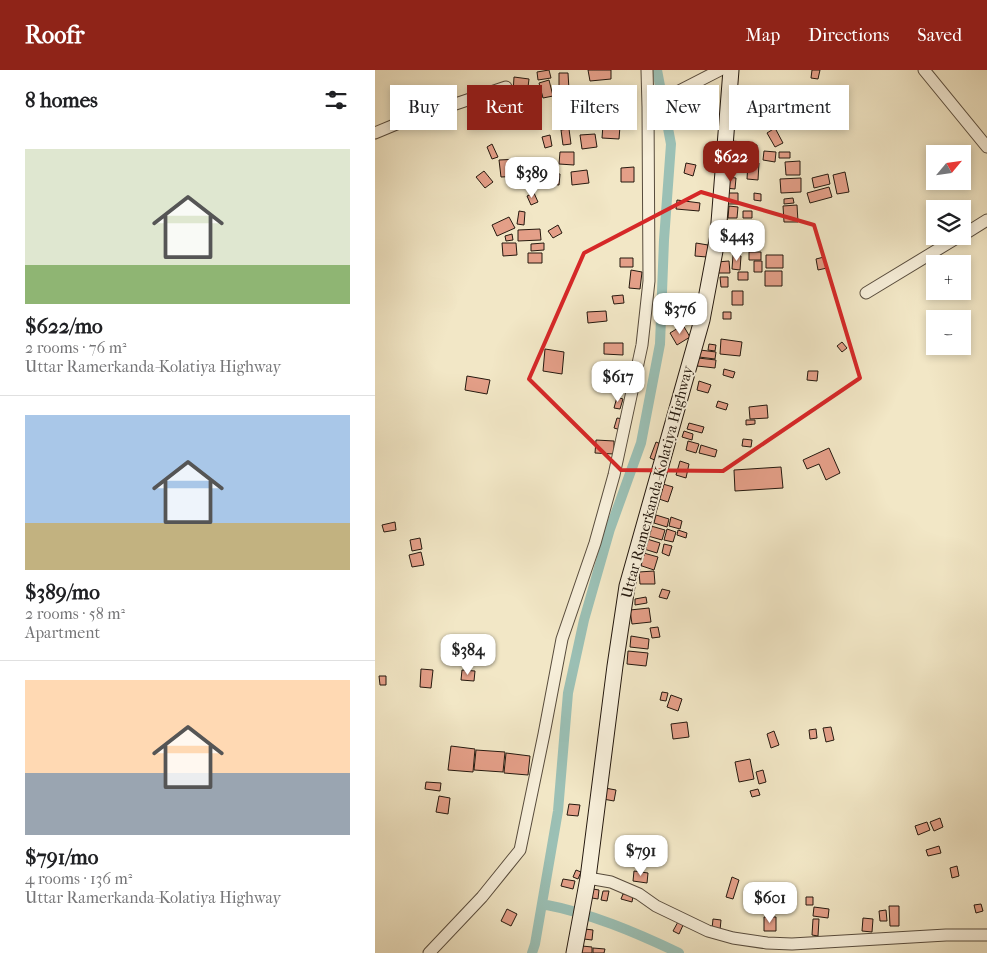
<!DOCTYPE html>
<meta charset="utf-8">
<style>
body{margin:0;font-family:"IM FELL French Canon",serif;background:#f6f6f6;color:#202124;height:100vh;display:flex;flex-direction:column;font-size:19px;white-space:nowrap}
*{box-sizing:border-box;margin:0}
p{font-size:16px;color:#757577}
.icon{flex:none;width:28px;height:28px;fill:none;stroke:currentColor;stroke-width:2;stroke-linecap:round;stroke-linejoin:round}
.map{position:relative;flex:1;overflow:hidden}
.side{display:flex;flex-direction:column;background:#fff;width:375px}
.side>*{flex:none}
.top-card{position:absolute;left:15px;top:15px;width:475px;height:45px;display:flex;gap:10px}
.needle{width:32px;rotate:61deg}
.buttons{position:absolute;left:551px;top:75px;display:grid;gap:10px}
.buttons a{display:grid;place-items:center;width:45px;height:45px;border-radius:0px;background:#fff;box-shadow:0 2px 8px #0003;font-size:25px}
.price{position:absolute;translate:-50% -42px;padding:0 11px;border-radius:10px;background:#fff;color:#222;font-size:16px;line-height:32px;filter:drop-shadow(0 1px 2px #0008)}
.price::after{content:'';position:absolute;left:50%;top:30px;width:15px;height:11px;margin-left:-8px;background:inherit;clip-path:polygon(0 0,100% 0,50% 100%)}
.price.active{background:#8f2418;color:#fff}
ul{padding:0;list-style:none}
li{display:grid;align-content:center;gap:10px;height:265px;padding:0 25px}
li+li{border-top:1px solid #e0e0e0}
li span{display:grid;place-items:center;height:155px;border-radius:0px;color:#555}
li>.icon{margin-inline-start:auto}
span .icon{width:90px;height:90px;fill:#fffc;stroke-width:1}
li b{font-size:21px}
h2{display:flex;justify-content:space-between;align-items:center;height:60px;padding:0 25px;font-size:21px}
.tag{padding:0 18px;border-radius:0px;background:#fff;box-shadow:0 2px 8px #0003;font-size:18px;line-height:45px}
.tag.active{background:#8f2418;color:#fff}
header{display:flex;align-items:center;gap:30px;box-sizing:border-box;height:70px;padding:0 25px;background:#8f2418;color:#fff}
header strong{font-size:24px}
nav{display:flex;gap:28px;margin-inline-start:auto;font-size:18px}
main{display:flex;flex:1;min-height:0}
.map>svg:first-child{display:block}
.lines{fill:none;stroke-linecap:round;stroke-linejoin:round}
.canal{stroke:#9bc0b5;stroke-width:10}
.building{fill:#e49f88;stroke:#25190f}
.street-casing{stroke:#584c3d;stroke-width:13}
.secondary-casing{stroke:#25190f;stroke-width:17}
.street{stroke:#f7efda;stroke-width:11}
.secondary{stroke:#f7efda;stroke-width:15}
.marked{fill:none;stroke:#d62828;stroke-width:4;stroke-linejoin:round}
.labels{text-anchor:middle;dominant-baseline:central;stroke-width:4;stroke-linejoin:round;paint-order:stroke}
.street-label{font-size:15px;fill:#25190f;stroke:#f7efda}
</style>
<header>
<strong>Roofr</strong>
<nav><a>Map</a><a>Directions</a><a>Saved</a></nav>
</header>
<main>
<section class="side">
<h2>8 homes<svg class="icon" aria-label="filters" viewBox="0 0 24 24"><path d="M4 7h16M4 17h16"/><circle cx="9" cy="7" r="2"/><circle cx="15" cy="17" r="2"/></svg></h2>
<ul>
<li><span style="background:linear-gradient(#dfe7d0 75%,#8fb573 0)"><svg class="icon" aria-label="home" viewBox="0 0 24 24"><path d="M3 11l9-7 9 7M6 9v11h12V9"/></svg></span><div><b>$622/mo</b><p>2 rooms · 76 m²</p><p>Uttar Ramerkanda-Kolatiya Highway</p></div></li>
<li><span style="background:linear-gradient(#a9c7e8 70%,#c2b280 0)"><svg class="icon" aria-label="home" viewBox="0 0 24 24"><path d="M3 11l9-7 9 7M6 9v11h12V9"/></svg></span><div><b>$389/mo</b><p>2 rooms · 58 m²</p><p>Apartment</p></div></li>
<li><span style="background:linear-gradient(#ffd9b3 60%,#9aa5b1 0)"><svg class="icon" aria-label="home" viewBox="0 0 24 24"><path d="M3 11l9-7 9 7M6 9v11h12V9"/></svg></span><div><b>$791/mo</b><p>4 rooms · 136 m²</p><p>Uttar Ramerkanda-Kolatiya Highway</p></div></li>
</ul>
</section>
<div class="map">
<svg width="612" height="883" viewBox="0 0 612 883">
<rect width="100%" height="100%" fill="#f2e7c6"/>
<filter id="stains"><feTurbulence type="fractalNoise" baseFrequency=".004" numOctaves="4"/><feColorMatrix values="0 0 0 0 .2 0 0 0 0 .09 0 0 0 0 .02 0 0 0 .5 -.17"/></filter>
<radialGradient id="worn" r=".72"><stop offset=".6" stop-color="#630" stop-opacity="0"/><stop offset="1" stop-color="#630" stop-opacity=".3"/></radialGradient>
<g class="lines">
<path class="canal" d="M167,834C215,843 260,862 304,883
M157,883L160,874L183,741L193,623L209,550L235,459L266,373L285,274L289,170L296,74L282,0"/>
</g>
<path class="building" d="M174,0L176,8L163,10L162,2Z
M213,0H236V9L215,11Z
M437,0H445L443,9L436,8Z
M184,3H193L194,20H184Z
M139,7L154,9L152,25L138,23Z
M174,10L178,26L168,28L164,13Z
M359,29L373,30V43L358,42Z
M421,35L422,51L403,52L402,36Z
M391,41L392,54L383,55L382,42Z
M228,55L245,56L244,69L227,68Z
M400,58L408,73L400,77L392,63Z
M194,59L196,74L188,75L186,60Z
M220,64L222,77L207,79L205,65Z
M175,65L177,76L170,78L167,67Z
M356,71L369,72V95H355Z
M117,74L123,87L117,89L112,77Z
M372,75H382L381,87L371,86Z
M389,81L401,82L400,92L388,90Z
M185,82H199V95L184,94Z
M404,82H415V88H404Z
M145,89L146,106L126,107L124,90Z
M425,91V105H411L410,92Z
M311,93L321,95L318,106L309,103Z
M373,93H384L383,110L372,109Z
M259,97V112H246V98Z
M212,100L214,113L197,115L196,102Z
M109,101L118,112L110,118L101,107Z
M470,102L474,122L462,124L458,105Z
M176,103L185,104L184,115L175,114Z
M453,104L455,114L439,118L437,108Z
M351,107L361,108L360,119L350,118Z
M426,108V122L406,123L405,109Z
M454,117L457,127L435,133L432,123Z
M159,123L163,132L156,135L152,126Z
M352,123H363V134H352Z
M379,123L386,124V131L379,130Z
M418,128L419,133L409,134V129Z
M302,130L325,133L324,141L301,139Z
M422,135L423,152H409L408,136Z
M354,136L363,137L362,148H353Z
M144,141L150,142L149,155L142,154Z
M368,141H377V148H368Z
M134,147L140,158L122,166L117,155Z
M349,152H361V162H349Z
M183,155L187,163L178,168L173,161Z
M165,159L166,170L143,171V160Z
M137,164L138,170L131,171L130,166Z
M127,173H141L142,185L128,186Z
M169,173V180L156,181V174Z
M321,173L333,175L332,187L320,186Z
M374,182H386V190H374Z
M153,183H167V193H153Z
M358,185L366,186L365,200L357,199Z
M391,185H408V198H391Z
M449,187L452,198L443,200L441,189Z
M245,188H258V197H245Z
M354,191L355,203H342V192Z
M379,191H387V202H379Z
M256,200L267,202L265,219L254,218Z
M390,201H407V216H390Z
M363,202H373V210H363Z
M345,207H353V217H346Z
M357,221H368V235H357Z
M248,225L249,233L239,234L237,226Z
M231,241L232,251L213,253L212,242Z
M348,242H356V249H348Z
M308,255L315,267L302,275L295,263Z
M346,269L367,272L365,286L345,284Z
M467,272L472,278L467,282L462,276Z
M229,273H248V285L229,284Z
M334,274L341,275L340,281L333,280Z
M170,279L189,282L187,304L168,301Z
M325,280L341,282L340,289L324,287Z
M323,288L341,290L340,298L322,296Z
M349,299L360,302L358,308L348,305Z
M433,301H443L442,311L432,310Z
M92,306L115,310L112,324L90,320Z
M324,311L336,315L333,323L322,320Z
M242,327L248,329L245,339L239,338Z
M343,331L353,334L351,340L341,337Z
M392,335L393,348L375,349L374,337Z
M242,348L248,349L246,360L239,358Z
M371,350H380V354L371,355Z
M314,353L329,357L327,363L312,359Z
M309,361L318,364L317,370L307,367Z
M368,369L377,370L376,377L367,376Z
M221,370L239,371V384L220,383Z
M313,371L324,374L321,383L311,380Z
M281,372L288,375L282,391L275,388Z
M326,375L342,380L340,387L324,383Z
M454,378L465,403L451,410L444,394L432,399L428,390Z
M305,391L314,394L311,408L301,405Z
M406,397L408,418L360,421L359,400Z
M288,414L298,417L293,432L284,429Z
M281,445L294,449L292,457L279,453Z
M296,447L307,451L305,459L294,456Z
M20,452L21,460L9,462L7,455Z
M276,456L290,460L287,470L273,466Z
M292,459L301,462L298,472L289,470Z
M303,460L312,463L311,468L302,465Z
M45,468L47,479L37,481L35,470Z
M272,469L285,473L282,483L269,479Z
M289,474L297,476L294,486L287,483Z
M46,482L49,495L37,497L34,485Z
M265,482L283,487L279,500L261,494Z
M279,501L280,514H265L264,502Z
M287,519L295,521L292,529L284,527Z
M271,527L272,533L260,535V529Z
M274,538L276,552L257,554L255,540Z
M283,557L285,567L277,568L275,558Z
M256,566L274,569L273,579L255,577Z
M253,581L273,583L271,596L252,594Z
M46,599L58,600L56,618L45,617Z
M87,600L100,601L99,611L86,610Z
M4,606H11V615H5Z
M287,622L293,623L291,631L285,630Z
M296,625L307,629L303,641L292,637Z
M312,652L314,667L298,669L296,654Z
M456,657L459,670L451,672L448,658Z
M441,659L442,668L435,669L434,660Z
M399,661L404,675L396,678L392,664Z
M76,676L100,679L98,702L73,700Z
M101,680L130,682L128,702L99,700Z
M131,683L155,686L153,705L129,703Z
M375,689L379,709L364,712L360,692Z
M388,700L391,712L384,714L381,702Z
M51,712L66,713L65,721L50,719Z
M230,718L241,720L239,731L228,729Z
M383,719L385,725L377,727L375,721Z
M64,726L75,728L73,744L61,742Z
M194,734L205,735L203,746L192,745Z
M565,748L568,757L559,761L555,752Z
M552,752L555,760L543,765L540,756Z
M564,776L566,783L553,786L551,780Z
M582,796L584,806L577,808L575,798Z
M201,800L206,802L203,809L198,807Z
M259,801L273,803L272,813L258,811Z
M357,807L364,810L358,829L351,827Z
M188,809L200,811L198,819L186,816Z
M218,819L224,820L223,829L217,828Z
M228,821H234L232,831L226,830Z
M248,824L258,826L257,832L246,829Z
M431,827H438V835H431Z
M606,834L608,841L601,843L599,835Z
M514,836H524V856H515Z
M439,837L454,839L453,848L438,846Z
M132,839L142,844L136,856L126,851Z
M511,840L512,851H505L504,841Z
M389,847H401V861H389Z
M488,848L498,849L497,862L487,861Z
M338,849L346,850L345,860L337,859Z
M438,849H444L443,866L437,865Z
M304,850L309,853L304,864L298,861Z
M210,859L218,860L217,870L209,869Z
M207,876L217,877V883H206Z
M218,878L230,879L229,883H218Z"/>
<g class="lines">
<defs>
<path id="street" d="M272,0L273,37
M549,0L612,77
M0,63L24,53L131,17
M588,165L612,150
M491,223L585,166
M213,808L236,812L264,824L281,836L333,861L358,868L392,873L417,874L571,865H612
M54,883L107,827L145,780L169,664L187,569L220,473L239,405L267,275L274,211L273,37L345,0"/>
<path id="secondary" d="M199,883L213,808L240,596L252,516L327,250L343,165L356,0"/>
</defs>
<use href="#street" class="street-casing"/>
<use href="#secondary" class="secondary-casing"/>
<use href="#street" class="street"/>
<use href="#secondary" class="secondary"/>
</g>
<path class="marked" d="M326,122L439,155L485,308L348,401L246,400L154,309L209,183Z"/>
<g class="labels">
<g class="street-label">
<text transform="translate(282 412) rotate(-75)">Uttar Ramerkanda-Kolatiya Highway</text>
</g>
</g>
<rect width="100%" height="100%" filter="url(#stains)"/>
<rect width="100%" height="100%" fill="url(#worn)"/>
</svg>
<div class="buttons">
<a><svg class="needle" viewBox="-14 -14 28 28"><path d="M0-13l5 13h-10z" fill="#e53935"/><path d="M0 13l5-13h-10z" fill="#757577"/></svg></a>
<a><svg class="icon" aria-label="layers" viewBox="0 0 24 24"><path d="M12 4l9 5-9 5-9-5zM3 14l9 5 9-5"/></svg></a>
<a>+</a>
<a>−</a>
</div>
<b class="price active" style="left:356px;top:113px">$622</b>
<b class="price" style="left:157px;top:129px">$389</b>
<b class="price" style="left:362px;top:192px">$443</b>
<b class="price" style="left:305px;top:265px">$376</b>
<b class="price" style="left:243px;top:333px">$617</b>
<b class="price" style="left:93px;top:606px">$384</b>
<b class="price" style="left:266px;top:807px">$791</b>
<b class="price" style="left:395px;top:854px">$601</b>
<div class="top-card">
<a class="tag">Buy</a>
<a class="tag active">Rent</a>
<a class="tag">Filters</a>
<a class="tag">New</a>
<a class="tag">Apartment</a>
</div>
</div>
</main>
